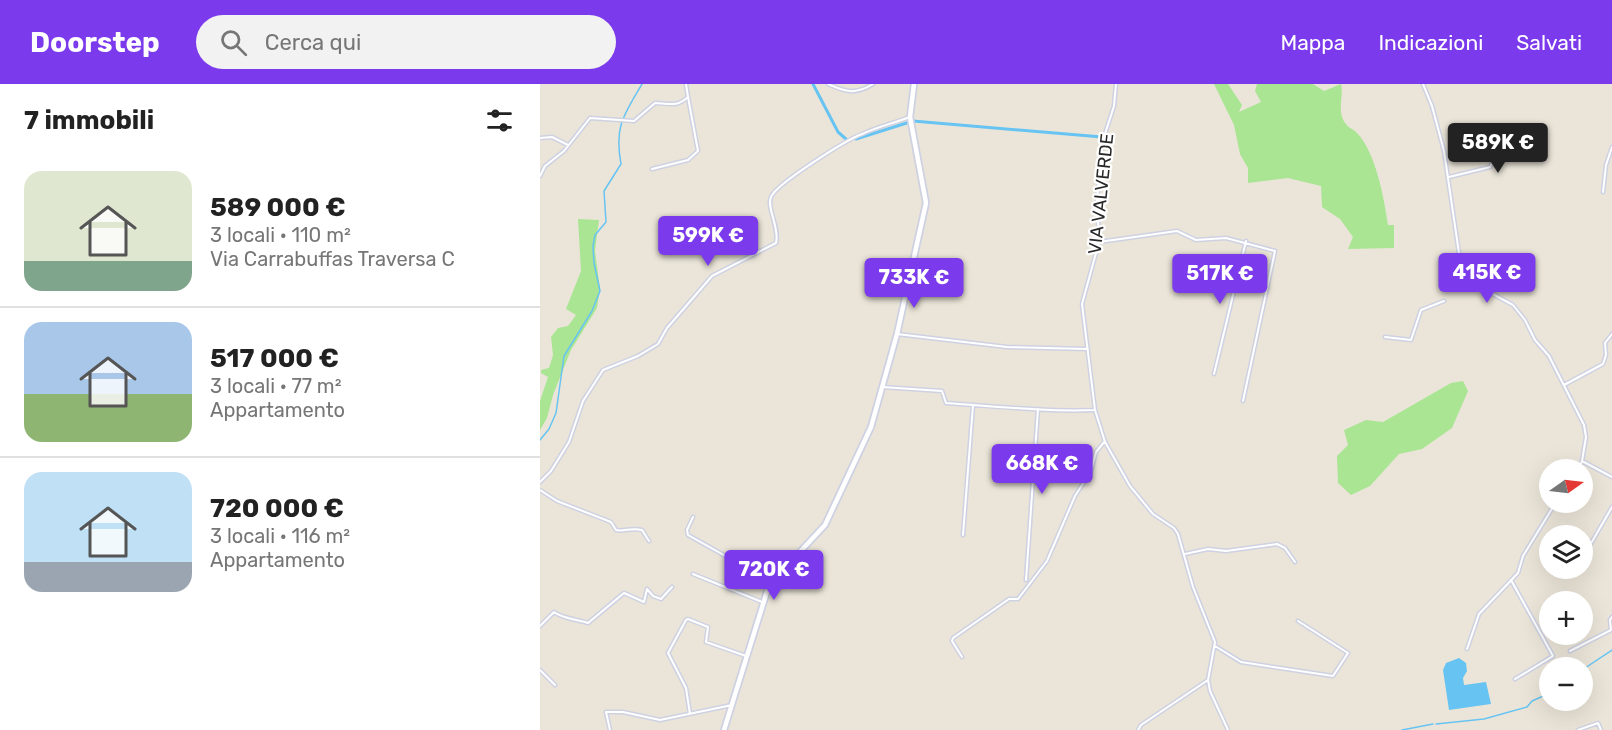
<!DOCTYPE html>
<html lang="it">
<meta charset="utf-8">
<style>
body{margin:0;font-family:Rubik,sans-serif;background:#f2f2f2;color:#222;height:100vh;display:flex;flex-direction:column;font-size:22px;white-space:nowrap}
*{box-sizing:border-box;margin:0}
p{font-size:20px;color:#767676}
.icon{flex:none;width:33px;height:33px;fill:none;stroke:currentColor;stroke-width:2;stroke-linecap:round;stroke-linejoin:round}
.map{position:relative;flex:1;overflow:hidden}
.details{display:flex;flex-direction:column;background:#fff;width:540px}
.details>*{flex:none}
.needle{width:39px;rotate:76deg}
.controls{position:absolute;left:999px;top:375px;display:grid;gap:12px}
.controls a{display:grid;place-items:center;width:54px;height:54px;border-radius:50%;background:#fff;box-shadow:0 6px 24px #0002;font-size:30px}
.price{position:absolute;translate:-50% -51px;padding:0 14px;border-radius:6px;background:#7c3aed;color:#fff;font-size:20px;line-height:39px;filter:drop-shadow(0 2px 3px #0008)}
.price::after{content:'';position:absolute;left:50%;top:36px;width:18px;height:14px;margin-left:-9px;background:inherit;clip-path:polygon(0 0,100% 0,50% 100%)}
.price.current{background:#222;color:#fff}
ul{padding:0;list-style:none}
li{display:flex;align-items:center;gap:18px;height:150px;padding:0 24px}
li+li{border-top:2px solid #e0e0e0}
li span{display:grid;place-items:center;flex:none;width:168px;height:120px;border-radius:18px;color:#555}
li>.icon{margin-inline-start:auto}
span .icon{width:72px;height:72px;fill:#fffc;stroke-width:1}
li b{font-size:26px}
h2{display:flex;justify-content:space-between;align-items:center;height:72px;padding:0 24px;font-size:26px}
header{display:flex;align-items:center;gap:36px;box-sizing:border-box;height:84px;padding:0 30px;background:#7c3aed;color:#fff}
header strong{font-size:28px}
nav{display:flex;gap:33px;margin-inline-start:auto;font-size:21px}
.search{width:420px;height:54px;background:#f2f2f2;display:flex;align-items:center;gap:15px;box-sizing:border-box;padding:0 21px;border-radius:33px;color:#767676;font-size:22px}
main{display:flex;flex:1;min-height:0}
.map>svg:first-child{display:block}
.green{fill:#a9e593}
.water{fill:#67c4f2}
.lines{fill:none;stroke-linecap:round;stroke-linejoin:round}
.stream{stroke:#67c4f2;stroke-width:1.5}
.canal{stroke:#67c4f2;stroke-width:3}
.minor-casing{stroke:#ced1e2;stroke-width:5}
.secondary-casing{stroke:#ced1e2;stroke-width:8}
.minor{stroke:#fff;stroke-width:2}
.secondary{stroke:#fff;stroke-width:4.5}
.labels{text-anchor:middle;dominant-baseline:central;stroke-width:4.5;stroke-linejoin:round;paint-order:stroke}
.street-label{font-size:18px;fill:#282828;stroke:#fff}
</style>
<header>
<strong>Doorstep</strong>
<div class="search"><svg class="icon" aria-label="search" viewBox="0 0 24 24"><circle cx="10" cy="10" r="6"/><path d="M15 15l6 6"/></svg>Cerca qui</div>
<nav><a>Mappa</a><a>Indicazioni</a><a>Salvati</a></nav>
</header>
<main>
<section class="details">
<h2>7 immobili<svg class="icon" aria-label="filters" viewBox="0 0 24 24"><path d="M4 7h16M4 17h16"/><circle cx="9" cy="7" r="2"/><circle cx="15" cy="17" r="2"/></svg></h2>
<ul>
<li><span style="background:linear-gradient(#dfe7d0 75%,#7fa58c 0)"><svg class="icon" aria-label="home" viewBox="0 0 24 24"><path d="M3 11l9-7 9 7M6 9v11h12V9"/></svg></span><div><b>589 000 €</b><p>3 locali · 110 m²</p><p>Via Carrabuffas Traversa C</p></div></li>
<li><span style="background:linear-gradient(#a9c7e8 60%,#8fb573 0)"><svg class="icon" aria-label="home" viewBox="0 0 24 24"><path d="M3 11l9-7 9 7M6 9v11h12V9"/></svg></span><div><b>517 000 €</b><p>3 locali · 77 m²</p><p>Appartamento</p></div></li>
<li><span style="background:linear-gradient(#bfe0f5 75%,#9aa5b1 0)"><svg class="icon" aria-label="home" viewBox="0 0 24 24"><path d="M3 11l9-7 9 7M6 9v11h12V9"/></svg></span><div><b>720 000 €</b><p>3 locali · 116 m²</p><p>Appartamento</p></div></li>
</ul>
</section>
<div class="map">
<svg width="1072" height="646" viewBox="0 0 1072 646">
<rect width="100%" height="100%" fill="#ebe5d9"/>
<path class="green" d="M674,0H688L702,21L699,28L721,18L715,7L717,0H773L784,7L801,0C804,13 796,28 806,40C808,44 814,45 817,49C836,69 844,114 848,141H854V164L808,165L813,153L800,135L782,123L781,102L748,94L708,99V84L700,70L694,41Z
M38,135L59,136L55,167L60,205L57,224L31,266L13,311L7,334L0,346V317L8,293L1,289V286L9,284L13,271L11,253L18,244L28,242L36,231L26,225L41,187Z
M923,297L928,307L912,344L882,365L859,370L830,402L811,411L798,399L797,372L808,361L804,346L826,336L843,338L911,299Z"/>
<path class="water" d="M919,574L926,579L927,587L923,594L924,601L946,598L951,620L909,626L903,586L906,579Z"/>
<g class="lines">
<path class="stream" d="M0,356L9,345L16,329L24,272L52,227L60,207L54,179L53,162L55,151L66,138L64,107L81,80C74,42 84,31 102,0
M1042,586L1072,566
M896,640L944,635L987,623L992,617L1010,609
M862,646L893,640"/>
<path class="canal" d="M273,0L298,48L306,55
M316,55L373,37L562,53"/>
<defs>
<path id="minor" d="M288,0C306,8 315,11 333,0
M576,0L574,22L563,56L560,84L557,115L559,158L542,220L555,326L565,358L590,402L613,430L634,444L638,450L653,503L675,558L668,596L670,607L688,646
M883,0L892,22L904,67L920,176L938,202L973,221L985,236L995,256L1009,272L1044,341L1046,353L1042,377L1072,393
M0,54L12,53L28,61
M112,85L148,76L158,67L148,13
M0,92L5,82L24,67L50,34L94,37L115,19C129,19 136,24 148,13L146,0
M909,93L950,83L973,43
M1063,108L1066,81L1072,63
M559,158L637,147L656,156L686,154L735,167L703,317
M357,250L467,263L548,265
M845,253L871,256L881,226L904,217
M674,290L706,157
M1024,301L1063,280L1066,271L1065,259L1072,250
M342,303L402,307L406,319C455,322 504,328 554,326
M1038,386L1042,377
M0,398L11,387L29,358L43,317L63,286L98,272L118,260L127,244L172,192L236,159C240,144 226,123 231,113C236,100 306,56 322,50C337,43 354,39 370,33
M0,406L17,417L71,438L76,446C85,448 90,443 102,446L109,457
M153,433L147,446L148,451L232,498
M423,451L433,321
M645,470L668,465L686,467L737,460L745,464L755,478
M1042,475L1072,423
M153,490L222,518
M486,496L498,325
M971,496L1013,572L975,595
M0,542L14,528C23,535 37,535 48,539L84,509L104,518L107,505L113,512L121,515L132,503
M675,562L701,578L793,592L808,569L758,537
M927,565L939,530L978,489L983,472L1016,418
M1030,567L1071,546L1070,536L1072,533
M422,573L412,557L413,554L469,515H478L507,477L535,412L551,387L556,368L565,357
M0,586L15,601
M150,630L146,604L128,569L146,536L148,535L168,543L166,558L206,572
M70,646L66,628H83L120,636L192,621
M598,646L601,641L668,596
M1038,646L1058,639L1061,646"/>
<path id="secondary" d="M184,646L229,501L285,441L331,343L357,250L386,119L370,33L374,0"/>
</defs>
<use href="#minor" class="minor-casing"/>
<use href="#secondary" class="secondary-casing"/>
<use href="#minor" class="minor"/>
<use href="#secondary" class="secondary"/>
</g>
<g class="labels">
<g class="street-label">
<text transform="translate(561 110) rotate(-84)">VIA VALVERDE</text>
</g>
</g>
</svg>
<div class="controls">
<a><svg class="needle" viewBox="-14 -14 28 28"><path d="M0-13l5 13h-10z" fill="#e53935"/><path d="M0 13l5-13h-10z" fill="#767676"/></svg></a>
<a><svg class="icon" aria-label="layers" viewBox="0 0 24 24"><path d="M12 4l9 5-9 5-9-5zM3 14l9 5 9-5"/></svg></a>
<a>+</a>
<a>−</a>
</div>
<b class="price current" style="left:958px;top:90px">589K €</b>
<b class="price" style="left:168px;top:183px">599K €</b>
<b class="price" style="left:947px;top:220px">415K €</b>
<b class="price" style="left:680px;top:221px">517K €</b>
<b class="price" style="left:374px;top:225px">733K €</b>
<b class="price" style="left:502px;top:411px">668K €</b>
<b class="price" style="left:234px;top:517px">720K €</b>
</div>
</main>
